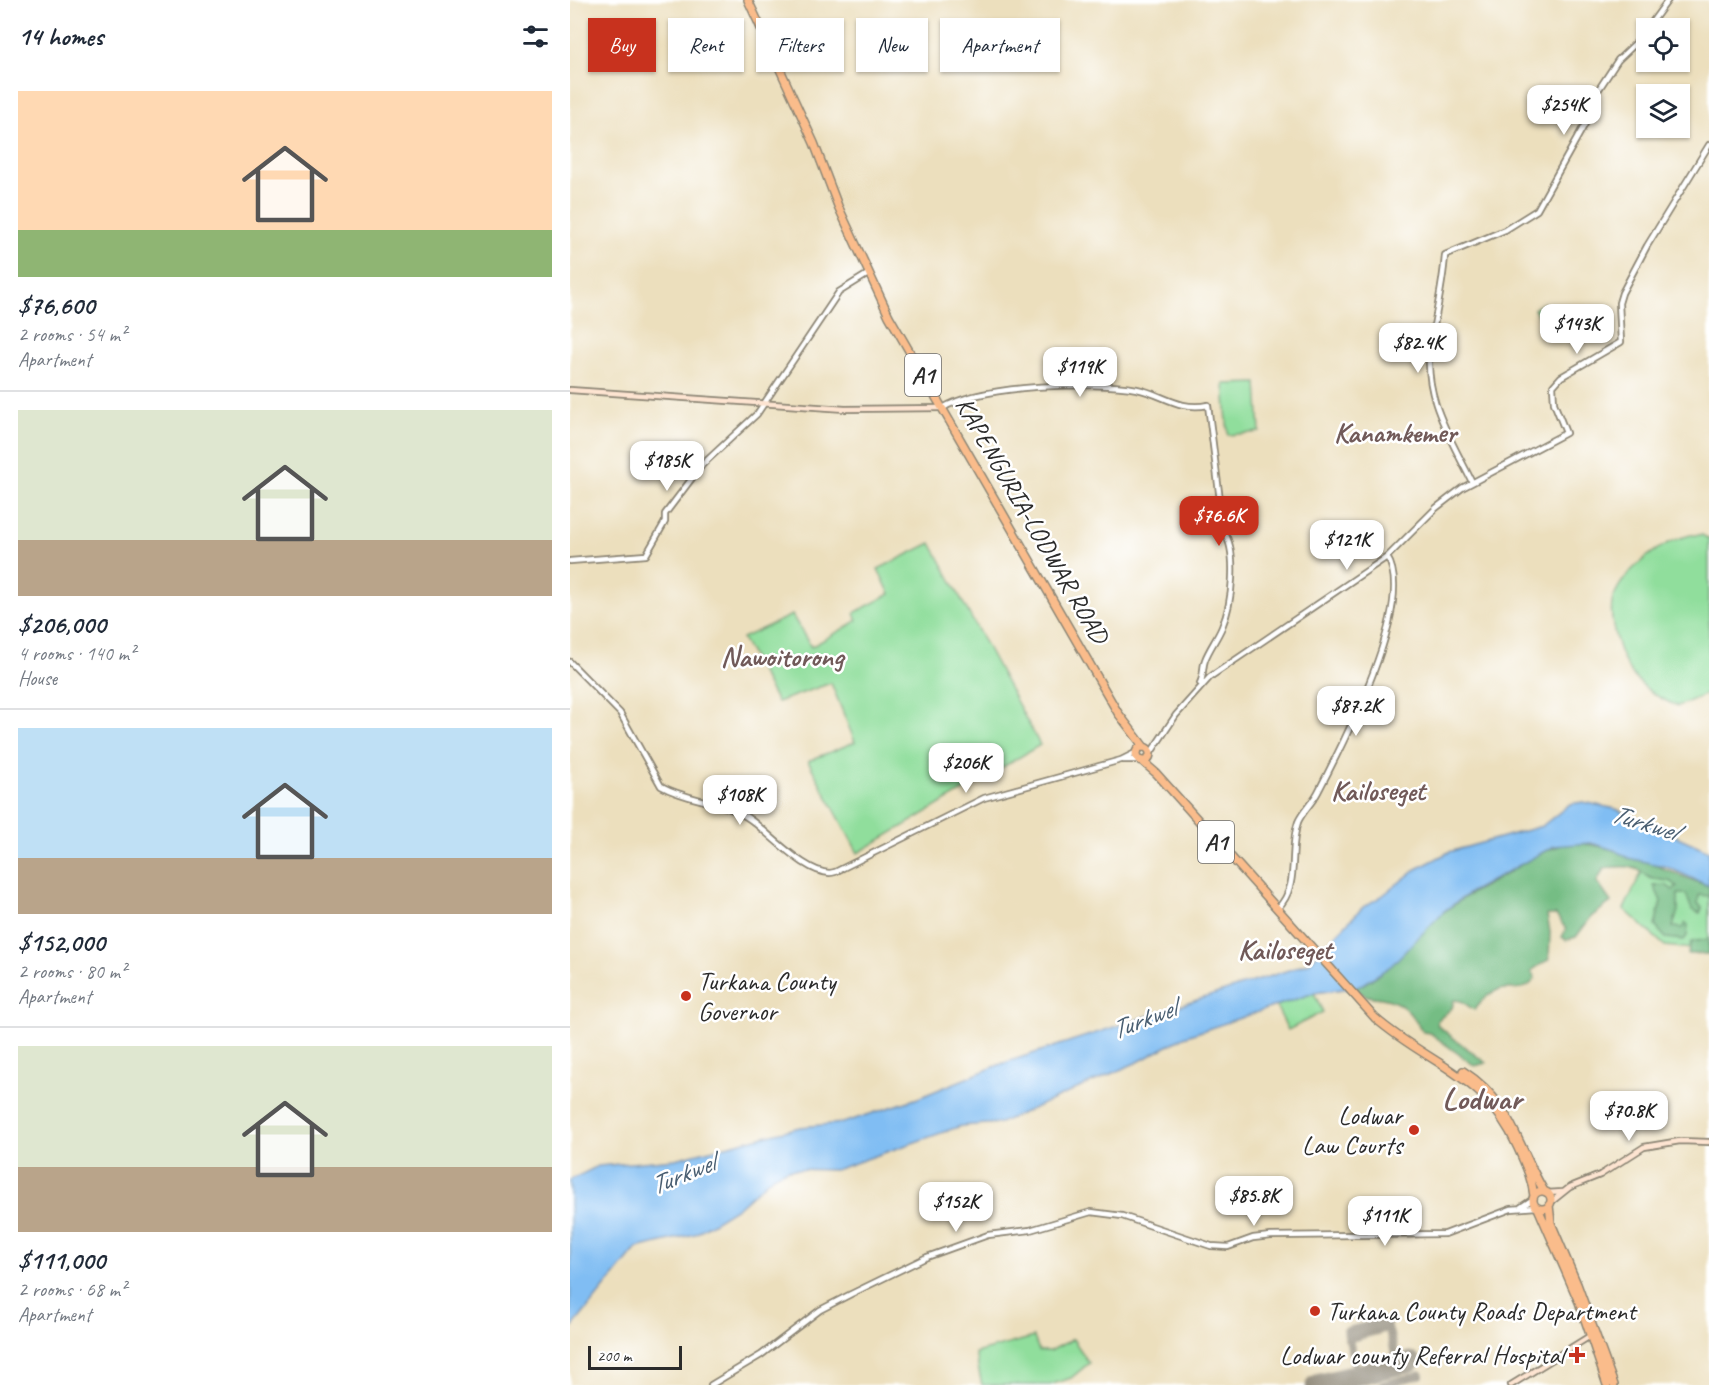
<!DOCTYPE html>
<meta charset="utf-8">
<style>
body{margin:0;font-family:Caveat,sans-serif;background:#f2f2f3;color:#1f2937;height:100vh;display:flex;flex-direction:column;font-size:22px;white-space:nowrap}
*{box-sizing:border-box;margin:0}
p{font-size:20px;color:#747a83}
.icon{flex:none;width:33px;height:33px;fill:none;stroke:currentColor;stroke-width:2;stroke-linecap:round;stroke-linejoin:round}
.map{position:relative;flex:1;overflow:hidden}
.details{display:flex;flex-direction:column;background:#fff;width:570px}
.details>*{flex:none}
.banner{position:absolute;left:18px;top:18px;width:570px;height:54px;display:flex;gap:12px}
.controls{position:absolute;left:1066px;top:18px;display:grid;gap:12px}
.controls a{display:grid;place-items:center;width:54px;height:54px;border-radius:0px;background:#fff;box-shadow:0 2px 4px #0004;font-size:30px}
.scale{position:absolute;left:18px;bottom:15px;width:94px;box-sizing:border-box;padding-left:6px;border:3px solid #2b2b2b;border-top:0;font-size:16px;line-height:21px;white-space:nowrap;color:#2b2b2b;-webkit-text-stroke:4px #fff;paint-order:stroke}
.price{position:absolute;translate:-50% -51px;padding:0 14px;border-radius:12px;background:#fff;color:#222;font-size:20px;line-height:39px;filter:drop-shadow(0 2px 3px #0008)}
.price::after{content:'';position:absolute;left:50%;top:36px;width:18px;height:14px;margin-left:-9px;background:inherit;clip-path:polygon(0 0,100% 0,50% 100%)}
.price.on{background:#c8321e;color:#fff}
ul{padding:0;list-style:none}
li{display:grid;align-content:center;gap:12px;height:318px;padding:0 18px}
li+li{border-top:2px solid #e0e1e3}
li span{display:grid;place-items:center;height:186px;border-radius:0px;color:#555}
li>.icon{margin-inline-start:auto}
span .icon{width:108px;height:108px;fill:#fffc;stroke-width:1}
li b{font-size:26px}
h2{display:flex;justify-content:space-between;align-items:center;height:72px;padding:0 18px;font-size:26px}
.chip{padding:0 21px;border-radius:0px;background:#fff;box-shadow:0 2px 4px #0004;font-size:21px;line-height:54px}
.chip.on{background:#c8321e;color:#fff}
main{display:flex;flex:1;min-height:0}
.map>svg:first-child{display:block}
.green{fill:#90de9c;stroke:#5e8464;stroke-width:1.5}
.forest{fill:#74bd84;stroke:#507458;stroke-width:1.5}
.water{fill:#80bdf3;stroke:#56748f;stroke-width:1.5}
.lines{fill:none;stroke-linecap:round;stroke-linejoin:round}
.taxiway{stroke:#8c8574;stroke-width:8}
.runway{stroke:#8c8574;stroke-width:21}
.tertiary-casing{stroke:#8c8574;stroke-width:8}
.secondary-casing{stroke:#8c8574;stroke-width:8}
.trunk-casing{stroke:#8c8574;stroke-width:10}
.tertiary{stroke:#fff;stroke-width:4.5}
.secondary{stroke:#fde4d1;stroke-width:4.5}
.trunk{stroke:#fabc8b;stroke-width:7}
.poi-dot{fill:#c8321e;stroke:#fff;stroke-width:2}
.labels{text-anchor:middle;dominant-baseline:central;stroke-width:5;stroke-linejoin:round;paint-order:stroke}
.shield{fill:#fff;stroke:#6b6b6b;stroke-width:1.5}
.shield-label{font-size:24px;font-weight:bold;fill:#2b2b2b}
.street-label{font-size:26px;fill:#2b2b2b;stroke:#fff}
.poi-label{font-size:26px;fill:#2b2b2b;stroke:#fff;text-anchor:start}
.water-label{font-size:27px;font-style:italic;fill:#495e71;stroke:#fff}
.quarter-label{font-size:28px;font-weight:bold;fill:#715a59;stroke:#fff}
.district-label{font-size:32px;font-weight:bold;fill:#715a59;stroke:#fff}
</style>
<main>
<section class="details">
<h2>14 homes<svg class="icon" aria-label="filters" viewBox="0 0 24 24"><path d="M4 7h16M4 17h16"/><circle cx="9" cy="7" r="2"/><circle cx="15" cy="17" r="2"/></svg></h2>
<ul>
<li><span style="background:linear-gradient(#ffd9b3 75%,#8fb573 0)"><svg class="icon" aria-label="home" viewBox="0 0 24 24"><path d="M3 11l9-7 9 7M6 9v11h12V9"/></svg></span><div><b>$76,600</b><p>2 rooms · 54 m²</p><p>Apartment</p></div></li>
<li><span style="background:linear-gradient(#dfe7d0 70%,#b9a48a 0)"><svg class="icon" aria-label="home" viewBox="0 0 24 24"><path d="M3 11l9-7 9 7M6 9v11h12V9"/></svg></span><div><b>$206,000</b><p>4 rooms · 140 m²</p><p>House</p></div></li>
<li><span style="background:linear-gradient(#bfe0f5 70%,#b9a48a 0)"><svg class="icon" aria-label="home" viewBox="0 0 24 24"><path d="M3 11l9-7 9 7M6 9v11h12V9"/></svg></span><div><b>$152,000</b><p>2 rooms · 80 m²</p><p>Apartment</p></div></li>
<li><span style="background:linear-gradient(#dfe7d0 65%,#b9a48a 0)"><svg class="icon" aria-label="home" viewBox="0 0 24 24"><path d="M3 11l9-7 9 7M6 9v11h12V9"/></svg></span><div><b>$111,000</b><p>2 rooms · 68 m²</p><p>Apartment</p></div></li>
</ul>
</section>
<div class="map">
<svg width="1139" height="1385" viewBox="0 0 1139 1385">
<rect width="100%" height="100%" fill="#fff"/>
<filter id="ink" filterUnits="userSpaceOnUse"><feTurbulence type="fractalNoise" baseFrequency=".0167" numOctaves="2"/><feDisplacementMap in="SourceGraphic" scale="12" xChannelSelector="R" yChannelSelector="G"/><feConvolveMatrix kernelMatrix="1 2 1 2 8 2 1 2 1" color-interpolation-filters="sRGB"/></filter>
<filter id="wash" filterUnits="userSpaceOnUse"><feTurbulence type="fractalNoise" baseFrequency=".008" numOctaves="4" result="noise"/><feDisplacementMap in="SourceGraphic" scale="24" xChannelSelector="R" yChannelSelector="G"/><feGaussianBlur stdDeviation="1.35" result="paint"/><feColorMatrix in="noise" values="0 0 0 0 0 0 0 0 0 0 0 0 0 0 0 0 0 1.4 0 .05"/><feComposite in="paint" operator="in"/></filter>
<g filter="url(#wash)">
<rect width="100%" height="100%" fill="#ecdfbd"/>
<path class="green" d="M974,303L984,320L974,325L964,309Z
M687,383L690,432L658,435L654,384Z
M1121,535H1132L1139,539V693L1108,706C1092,700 1074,689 1063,675C1050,660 1036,615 1044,596C1056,568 1092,541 1121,535Z
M361,543L470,745L288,853L238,761L285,742L261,683L207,702L172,638L222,615L241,647L287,621L284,613L320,594L308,569Z
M1075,865L1139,889V951L1095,946L1054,909Z
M744,993L753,1012L718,1030L706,1006Z
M464,1337L469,1351H480L503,1339L519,1363L501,1378L480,1385H412L405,1353Z"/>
<path class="forest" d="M1000,843C1049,843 1093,872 1139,886V896L1129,895L1128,903L1132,908L1130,913L1122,910L1116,894H1108V910L1103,927L1112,928L1116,923L1118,925L1117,936L1114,940L1096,938L1085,926L1091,901L1084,886L1096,885L1103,890L1107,886C1098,878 1090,881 1080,878C1075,876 1076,874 1072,872C1060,864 1047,867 1034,868L1027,882L1041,902L1021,917L1006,937L996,940L992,937L996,929L986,915H977L980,932L979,959L961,971L965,978C956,995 941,985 925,991C917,995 908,1004 904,1010L891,1001L884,1000L882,1008L867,1021L868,1026L916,1063L905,1066L860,1033L853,1032C844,1018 836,1005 820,1000C806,995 796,1000 785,988C824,971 844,936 875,911C889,900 903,892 918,884C947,870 967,850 1000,843Z
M1139,939V954H1118L1121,942Z"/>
<path class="water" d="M1013,802L1046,809L1139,851V886L1097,867L1058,858L1044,850L1021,843L984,846L901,892L874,911L821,966L788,987L744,993L614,1037L570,1061L430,1123L391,1126L265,1170L218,1169L203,1176L167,1208L125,1234L67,1248L0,1330V1180L28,1166L105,1159L230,1127L273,1123L348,1098L431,1064L722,969L740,962L793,907L812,896L845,870L879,852L972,826L1000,804Z"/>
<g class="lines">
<path class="taxiway" d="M778,1339L818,1328
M787,1374L777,1331L814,1321L817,1323L828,1365
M812,1385L850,1375"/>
<path class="runway" d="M746,1385L840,1362"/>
</g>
</g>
<g filter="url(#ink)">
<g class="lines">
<defs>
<path id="tertiary" d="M373,408C409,385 524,381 567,389C593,394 608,411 638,405L654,532C668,553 662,604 652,627C647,639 639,649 635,660C632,668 634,676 630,683
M902,482C880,437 851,394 861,342C866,313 873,285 875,255L935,230L967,210L1015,124L1025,95L1048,60L1069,40L1098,0
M0,561L76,555L95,522V514L132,465L187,414L269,292L298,274
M0,662L50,713L91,786C119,802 154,800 181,820C200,834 242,880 265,872L414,798L551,760L565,753
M580,754L606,715L640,677L817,557L866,508L892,488L996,433L984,403L983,386L991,377L1051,342L1049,303L1052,293L1077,246L1139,145
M553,760H568
M707,909C731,886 718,850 728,822C732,812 743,802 748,792C772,746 847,602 817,557
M951,1207L963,1199
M141,1385L191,1355L250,1310L281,1294L357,1257L418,1235L460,1230L521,1212L552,1216L641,1246L658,1247L683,1238L701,1236L875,1234L941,1209L966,1207"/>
<path id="secondary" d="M0,390L275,409L373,408
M976,1193L993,1192
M980,1203L1000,1187L1030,1175L1074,1147L1110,1141L1139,1142
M941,1385L1020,1336"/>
<path id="trunk" d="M178,0L244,143L268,206L319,316L548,713L574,747
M566 754a7 7 0 1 1 14 0a7 7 0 1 1-14 0Z
M572,761L586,773L805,1018C860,1066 915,1073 948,1148C955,1164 962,1178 964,1196
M893,1071C942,1102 947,1146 974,1191
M963 1200a9 9 0 1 1 18 0a9 9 0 1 1-18 0Z
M979,1205L981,1223L1007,1284L1044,1385
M968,1208L1009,1302L1037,1385"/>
</defs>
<use href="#tertiary" class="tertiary-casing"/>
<use href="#secondary" class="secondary-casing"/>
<use href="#trunk" class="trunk-casing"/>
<use href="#tertiary" class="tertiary"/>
<use href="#secondary" class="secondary"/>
<use href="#trunk" class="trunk"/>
</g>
</g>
<g class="poi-dot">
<circle cx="116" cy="996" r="6"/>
<circle cx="844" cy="1130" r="6"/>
<circle cx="745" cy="1311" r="6"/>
<path d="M1004 1346h6v6h6v6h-6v6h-6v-6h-6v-6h6z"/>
</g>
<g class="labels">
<g class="shield">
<rect x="335" y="354" width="36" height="42" rx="4.5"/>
<rect x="628" y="821" width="36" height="42" rx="4.5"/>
</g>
<g class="shield-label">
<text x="353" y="375">A1</text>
<text x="646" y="842">A1</text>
</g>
<g class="street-label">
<text transform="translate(462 520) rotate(60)">KAPENGURIA-LODWAR ROAD</text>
</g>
<g class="poi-label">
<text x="128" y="981">Turkana County<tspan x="128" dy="30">Governor</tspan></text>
<text x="832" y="1115" text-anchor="end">Lodwar<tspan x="832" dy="30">Law Courts</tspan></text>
<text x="757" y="1311">Turkana County Roads Department</text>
<text x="994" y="1355" text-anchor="end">Lodwar county Referral Hospital</text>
</g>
<g class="water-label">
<text transform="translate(1074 822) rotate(17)">Turkwel</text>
<text transform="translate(573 1019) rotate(-21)">Turkwel</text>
<text transform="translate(112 1174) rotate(-22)">Turkwel</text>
</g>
<g class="quarter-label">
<text x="825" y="432">Kanamkemer</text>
<text x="212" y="656">Nawoitorong</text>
<text x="808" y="790">Kailoseget</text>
<text x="715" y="949">Kailoseget</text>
</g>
<g class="district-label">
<text x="912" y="1098">Lodwar</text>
</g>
</g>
</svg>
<div class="controls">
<a><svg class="icon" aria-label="locate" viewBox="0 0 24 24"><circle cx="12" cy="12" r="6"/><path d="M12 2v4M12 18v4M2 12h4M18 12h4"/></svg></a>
<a><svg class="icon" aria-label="layers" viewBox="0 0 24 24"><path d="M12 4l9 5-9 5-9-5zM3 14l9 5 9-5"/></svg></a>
</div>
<div class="scale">200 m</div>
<b class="price" style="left:994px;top:136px">$254K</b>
<b class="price" style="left:1007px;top:355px">$143K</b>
<b class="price" style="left:848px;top:374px">$82.4K</b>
<b class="price" style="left:510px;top:398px">$119K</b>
<b class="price" style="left:97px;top:492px">$185K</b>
<b class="price on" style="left:649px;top:547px">$76.6K</b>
<b class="price" style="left:777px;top:571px">$121K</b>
<b class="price" style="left:786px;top:737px">$87.2K</b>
<b class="price" style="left:396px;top:794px">$206K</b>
<b class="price" style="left:170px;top:826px">$108K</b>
<b class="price" style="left:1059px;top:1142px">$70.8K</b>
<b class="price" style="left:684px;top:1227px">$85.8K</b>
<b class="price" style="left:386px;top:1233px">$152K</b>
<b class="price" style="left:815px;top:1247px">$111K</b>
<div class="banner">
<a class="chip on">Buy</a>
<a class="chip">Rent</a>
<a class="chip">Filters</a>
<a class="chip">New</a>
<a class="chip">Apartment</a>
</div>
</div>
</main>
